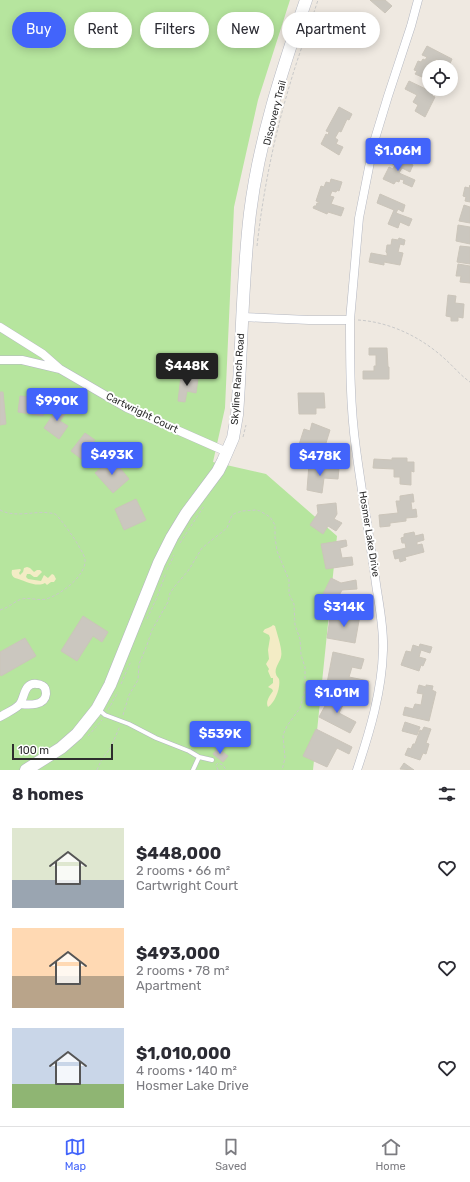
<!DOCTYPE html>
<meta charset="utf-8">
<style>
body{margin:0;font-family:Rubik,sans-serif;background:#f7f7f7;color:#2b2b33;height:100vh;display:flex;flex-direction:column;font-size:15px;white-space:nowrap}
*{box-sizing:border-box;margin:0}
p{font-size:13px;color:#7c7c81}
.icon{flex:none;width:22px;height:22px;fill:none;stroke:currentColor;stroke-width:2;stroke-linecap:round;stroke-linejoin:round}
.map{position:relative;height:770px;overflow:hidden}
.drawer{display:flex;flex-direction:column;background:#fff;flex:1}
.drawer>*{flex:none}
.top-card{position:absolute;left:12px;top:12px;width:446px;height:36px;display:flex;gap:8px}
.tools{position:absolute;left:422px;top:60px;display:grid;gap:8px}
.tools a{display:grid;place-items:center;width:36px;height:36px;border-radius:50%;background:#fff;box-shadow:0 2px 10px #0003;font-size:20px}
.scale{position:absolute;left:12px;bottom:10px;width:101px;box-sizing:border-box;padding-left:4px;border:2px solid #2e2e2e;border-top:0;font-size:11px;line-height:14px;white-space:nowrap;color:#2e2e2e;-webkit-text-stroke:3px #fff;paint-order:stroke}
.price{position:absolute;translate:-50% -34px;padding:0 9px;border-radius:4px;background:#4264fb;color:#fff;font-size:13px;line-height:26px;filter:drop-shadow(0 1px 2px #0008)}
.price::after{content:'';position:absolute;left:50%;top:24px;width:12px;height:9px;margin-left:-6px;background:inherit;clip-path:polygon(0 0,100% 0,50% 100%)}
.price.on{background:#222;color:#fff}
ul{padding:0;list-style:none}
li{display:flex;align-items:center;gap:12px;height:100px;padding:0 12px}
li span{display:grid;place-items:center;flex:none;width:112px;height:80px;border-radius:0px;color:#555}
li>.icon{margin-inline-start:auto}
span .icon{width:48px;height:48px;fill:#fffc;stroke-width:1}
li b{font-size:17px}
h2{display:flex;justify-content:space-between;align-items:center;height:48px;padding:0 12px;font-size:17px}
.pill{padding:0 14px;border-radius:18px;background:#fff;box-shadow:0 2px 10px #0003;font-size:14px;line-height:36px}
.pill.on{background:#4264fb;color:#fff}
.tabs{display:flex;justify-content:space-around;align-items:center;height:56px;border-top:1px solid #e1e1e2;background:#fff;font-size:11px;color:#7c7c81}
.tabs a{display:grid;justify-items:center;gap:2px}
.tabs .on{color:#4264fb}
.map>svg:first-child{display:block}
.green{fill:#b6e59e}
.sand{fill:#f3ecc5}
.building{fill:#cbc7bf;stroke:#cbc5ba}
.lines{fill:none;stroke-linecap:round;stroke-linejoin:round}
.lane-casing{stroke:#b4b7c1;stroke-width:5}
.street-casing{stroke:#b4b7c1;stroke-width:9}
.secondary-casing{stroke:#b4b7c1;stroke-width:13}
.path{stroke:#c9c9c9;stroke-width:1;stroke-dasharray:3 2;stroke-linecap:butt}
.lane{stroke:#fff;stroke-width:4}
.street{stroke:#fff;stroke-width:8}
.secondary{stroke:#fff;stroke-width:12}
.labels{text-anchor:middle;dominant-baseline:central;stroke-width:4;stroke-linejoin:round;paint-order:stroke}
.street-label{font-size:10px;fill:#2e2e2e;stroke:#fff}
</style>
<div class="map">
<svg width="470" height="770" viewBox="0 0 470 770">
<rect width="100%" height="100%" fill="#efe9e1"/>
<path class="green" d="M0,0H290L258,100L234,207L225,408L213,462L266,474L337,536L313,770H0Z"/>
<path class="sand" d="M27,567L30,568L34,572L37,570H40L42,572L37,577H34L30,574H27L26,577L28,579L41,581L44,575L48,578L52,574L54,575L56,579L54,582H51L47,585L45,583C36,588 24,580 15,578C12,576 11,574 12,570L20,569L21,570L19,573L20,575L23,572L24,568Z
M273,625L275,626C277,634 283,650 281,657C280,662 274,668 276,674C276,676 278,677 279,679C281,687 275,703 268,707C265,702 270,695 273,691L272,689L268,687L273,683V678H271L268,671L269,669L266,664L269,659L268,650L270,638L269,635L263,632C265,627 269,629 273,625Z"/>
<path class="building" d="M370,0H385L392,6L385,13Z
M427,46L452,59L449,66L436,59L433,65L436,67H429V80L415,74L417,71L414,70L418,61L421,62L423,59L425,60L427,57L422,55Z
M409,81L434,93L432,96L435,97L425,117L415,111L418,105L413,102L417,95L405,89Z
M339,107L352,114L349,120L347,119L341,132L339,131L335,138L338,140L336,144L343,147L339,155L321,144L326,134L328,135L329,132L326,131Z
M388,155L397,160L398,158L413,165L410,172L402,168L399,173L415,180L412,187L403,183L404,180L400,179L399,182L396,181L394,184L383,179L389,167L393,169L395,165L386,161Z
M331,179L342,182L339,191L337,190L336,192L332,191L330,196L334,197L331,204L344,208L341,216L328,212L327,214L313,208L314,206H316L317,203H319V202L316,201L321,186L324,187L326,182L330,183Z
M470,185V202L465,201L466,197L463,196L465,187L469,188Z
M380,194L405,205L403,212L398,209L396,213L412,219L409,226L400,222L398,228L388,224L394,210L377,203Z
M464,205L470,207V223L459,221Z
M458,225L470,227V244L456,241Z
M399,238L405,240L404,245L400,244L398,252L403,253L400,265L384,262V265L369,262L371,253L387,256V253L386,252L387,245H391L392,239L398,240Z
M460,246L470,247V264L457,262Z
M458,264L470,266V283L460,282L461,276H456Z
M448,295L456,296L455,303L464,304L463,318L458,317V321H451V317L446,316Z
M369,348H387L388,367H389V379H363V371H374V366H376V355H369Z
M181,376L198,379L196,393L187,391L185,402L178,401Z
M32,389L41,390L39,400L45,401L43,416L18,412L20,396L31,397Z
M0,392H3L6,424L0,425Z
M298,393H324L325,408H316V414H299Z
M61,403L69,408L60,421L68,426L59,439L44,428Z
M312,423L330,430L326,443L333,452L316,459L297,451L304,429L310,431Z
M85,433L95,440L92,443L100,449L88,464L71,451Z
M112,458L129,479L113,493L95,473Z
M392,458H407V462H414V472L411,471V485L400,484V477H394V469L373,468L374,459L392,460Z
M309,464L339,468L338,479L324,478L322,493L307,490Z
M413,494L414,502H411L412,510L416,509L417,517L406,518V521L390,523V526L380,527L379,515L398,513L396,501H400V496Z
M136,499L146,520L124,530L115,509Z
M336,503L337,514L334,519L342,523L336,531L328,526L323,534L310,525L318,513L317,505Z
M414,532L415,536L423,534L424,540L417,542V545L422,544L424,552L405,557L406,560L400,562L399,558L395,559L393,551L406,548L405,543H402L401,538L404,537V534Z
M346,540L347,546L340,548L342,558L352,557L353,565L326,569L321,544Z
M331,578L341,583L356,580L357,589L342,590L334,605L321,598Z
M345,612L360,615L355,643L327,638L330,618L343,621Z
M83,616L108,632L102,642L93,636L77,661L61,651Z
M25,638L36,656L1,676L0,674V652Z
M420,644L432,647L430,653L421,650L419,657L426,659L423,666L421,665L419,671L401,665L406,651L411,652L413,645L419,647Z
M333,652L364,659L361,669L352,667L349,677L369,681L366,692L327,683Z
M419,685L426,687V685L433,686L432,690L436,692L429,721L403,715L405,707L413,709L415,704L421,705L423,694L417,693Z
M332,693L345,701L339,713L356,722L350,733L319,717Z
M405,722L420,727L417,735L402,731Z
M424,727L431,729L426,743L429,744L426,754L423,753L420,760L405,755L408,748L411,749L413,744H415L420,730L422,731Z
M316,729L352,747L349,754L337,748L327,767L303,756Z
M218,748L228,756L223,762L213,754Z
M404,763L414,770L400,769Z"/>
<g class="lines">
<defs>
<path id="lane" d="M98,709L105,715L129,724L156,738L189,751L199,757L212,760
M193,770L199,757"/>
<path id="street" d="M242,317L309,320H350C350,363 350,406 356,449C362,494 370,539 376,584C379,605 384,628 383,650C382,691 370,731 357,770
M350,320L359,218L374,142L388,96L411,26L418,0
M0,327L43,354L60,369L22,360H0
M60,369L127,408L227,452
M0,717C6,713 14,710 19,705C25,699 23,682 37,684C40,684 40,684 43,686C45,687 46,691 46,694C45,706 29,705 20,704"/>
<path id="secondary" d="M26,770L61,748L77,734L97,709L110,685L159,563L172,537L186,514L218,471L223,461L233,438L237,415C242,348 242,280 250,213C259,140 282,70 306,0"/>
</defs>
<use href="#lane" class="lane-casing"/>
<use href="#street" class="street-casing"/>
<use href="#secondary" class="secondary-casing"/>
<path class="path" d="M257,246C263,192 274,137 290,84C298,56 309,28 318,0
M358,320C390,322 421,337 445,359C453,366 460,375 470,382
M243,437L246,425
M0,510C17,519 37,509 55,514C59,516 74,538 77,543C80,549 86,556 85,563C83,578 60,595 46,599C38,601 30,597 22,599C17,600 13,604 9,606C6,608 3,609 0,610
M180,543L204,506
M167,570L174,555
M147,619L157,597L166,573
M121,684L131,661
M108,710L118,692
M123,715L129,695L138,680L139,664L147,645L152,630L168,602L170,593L175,586L188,571L202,548L227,528L232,515L236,513L242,511L256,510L260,511L270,517L275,525V537L277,551L289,580V594L294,604L295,625L300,639L301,655L305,667V691L300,708L287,726L283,735L285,758L282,770
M88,736L102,720
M97,770L101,761L111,747L120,726
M218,770L216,765L218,763L223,765L226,770"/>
<use href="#lane" class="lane"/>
<use href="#street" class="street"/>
<use href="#secondary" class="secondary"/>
</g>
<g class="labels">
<g class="street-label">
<text transform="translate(275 113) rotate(-76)">Discovery Trail</text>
<text transform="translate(238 379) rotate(-86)">Skyline Ranch Road</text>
<text transform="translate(142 413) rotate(26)">Cartwright Court</text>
<text transform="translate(369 534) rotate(81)">Hosmer Lake Drive</text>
</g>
</g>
</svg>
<div class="tools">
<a><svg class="icon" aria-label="locate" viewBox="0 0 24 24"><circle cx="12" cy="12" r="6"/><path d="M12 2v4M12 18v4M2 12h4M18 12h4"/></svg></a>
</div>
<div class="scale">100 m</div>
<b class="price" style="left:398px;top:172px">$1.06M</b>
<b class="price on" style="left:187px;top:387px">$448K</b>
<b class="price" style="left:57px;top:422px">$990K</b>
<b class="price" style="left:112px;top:476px">$493K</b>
<b class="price" style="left:320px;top:477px">$478K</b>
<b class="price" style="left:344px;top:628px">$314K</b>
<b class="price" style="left:337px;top:714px">$1.01M</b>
<b class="price" style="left:220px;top:755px">$539K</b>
<div class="top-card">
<a class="pill on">Buy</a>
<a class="pill">Rent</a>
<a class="pill">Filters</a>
<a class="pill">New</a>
<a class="pill">Apartment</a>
</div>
</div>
<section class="drawer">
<h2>8 homes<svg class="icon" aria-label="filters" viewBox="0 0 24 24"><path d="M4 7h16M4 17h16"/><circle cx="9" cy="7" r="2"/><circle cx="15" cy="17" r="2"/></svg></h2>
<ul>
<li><span style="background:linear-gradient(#dfe7d0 65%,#9aa5b1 0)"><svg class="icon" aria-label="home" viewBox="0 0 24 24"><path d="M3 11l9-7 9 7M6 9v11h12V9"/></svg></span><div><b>$448,000</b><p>2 rooms · 66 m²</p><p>Cartwright Court</p></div><svg class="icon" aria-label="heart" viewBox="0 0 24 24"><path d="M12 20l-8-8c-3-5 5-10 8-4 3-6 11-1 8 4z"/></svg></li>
<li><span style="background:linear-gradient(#ffd9b3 60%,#b9a48a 0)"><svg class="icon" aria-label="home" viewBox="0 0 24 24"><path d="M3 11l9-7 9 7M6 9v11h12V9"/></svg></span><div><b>$493,000</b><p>2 rooms · 78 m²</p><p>Apartment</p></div><svg class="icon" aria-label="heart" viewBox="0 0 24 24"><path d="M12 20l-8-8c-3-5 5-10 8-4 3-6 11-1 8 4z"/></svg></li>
<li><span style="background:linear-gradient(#c9d6e8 70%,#8fb573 0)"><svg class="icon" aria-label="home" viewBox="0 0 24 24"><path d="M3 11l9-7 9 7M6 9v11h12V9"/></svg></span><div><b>$1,010,000</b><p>4 rooms · 140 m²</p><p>Hosmer Lake Drive</p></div><svg class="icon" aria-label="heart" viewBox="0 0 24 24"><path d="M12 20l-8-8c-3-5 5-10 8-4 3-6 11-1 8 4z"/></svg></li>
</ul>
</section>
<nav class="tabs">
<a class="on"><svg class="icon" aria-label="map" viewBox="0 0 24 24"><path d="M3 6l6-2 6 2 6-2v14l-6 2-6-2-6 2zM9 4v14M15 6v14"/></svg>Map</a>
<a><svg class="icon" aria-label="saved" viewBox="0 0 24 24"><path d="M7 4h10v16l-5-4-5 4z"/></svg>Saved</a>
<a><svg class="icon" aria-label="home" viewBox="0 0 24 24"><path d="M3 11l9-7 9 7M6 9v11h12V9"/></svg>Home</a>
</nav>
